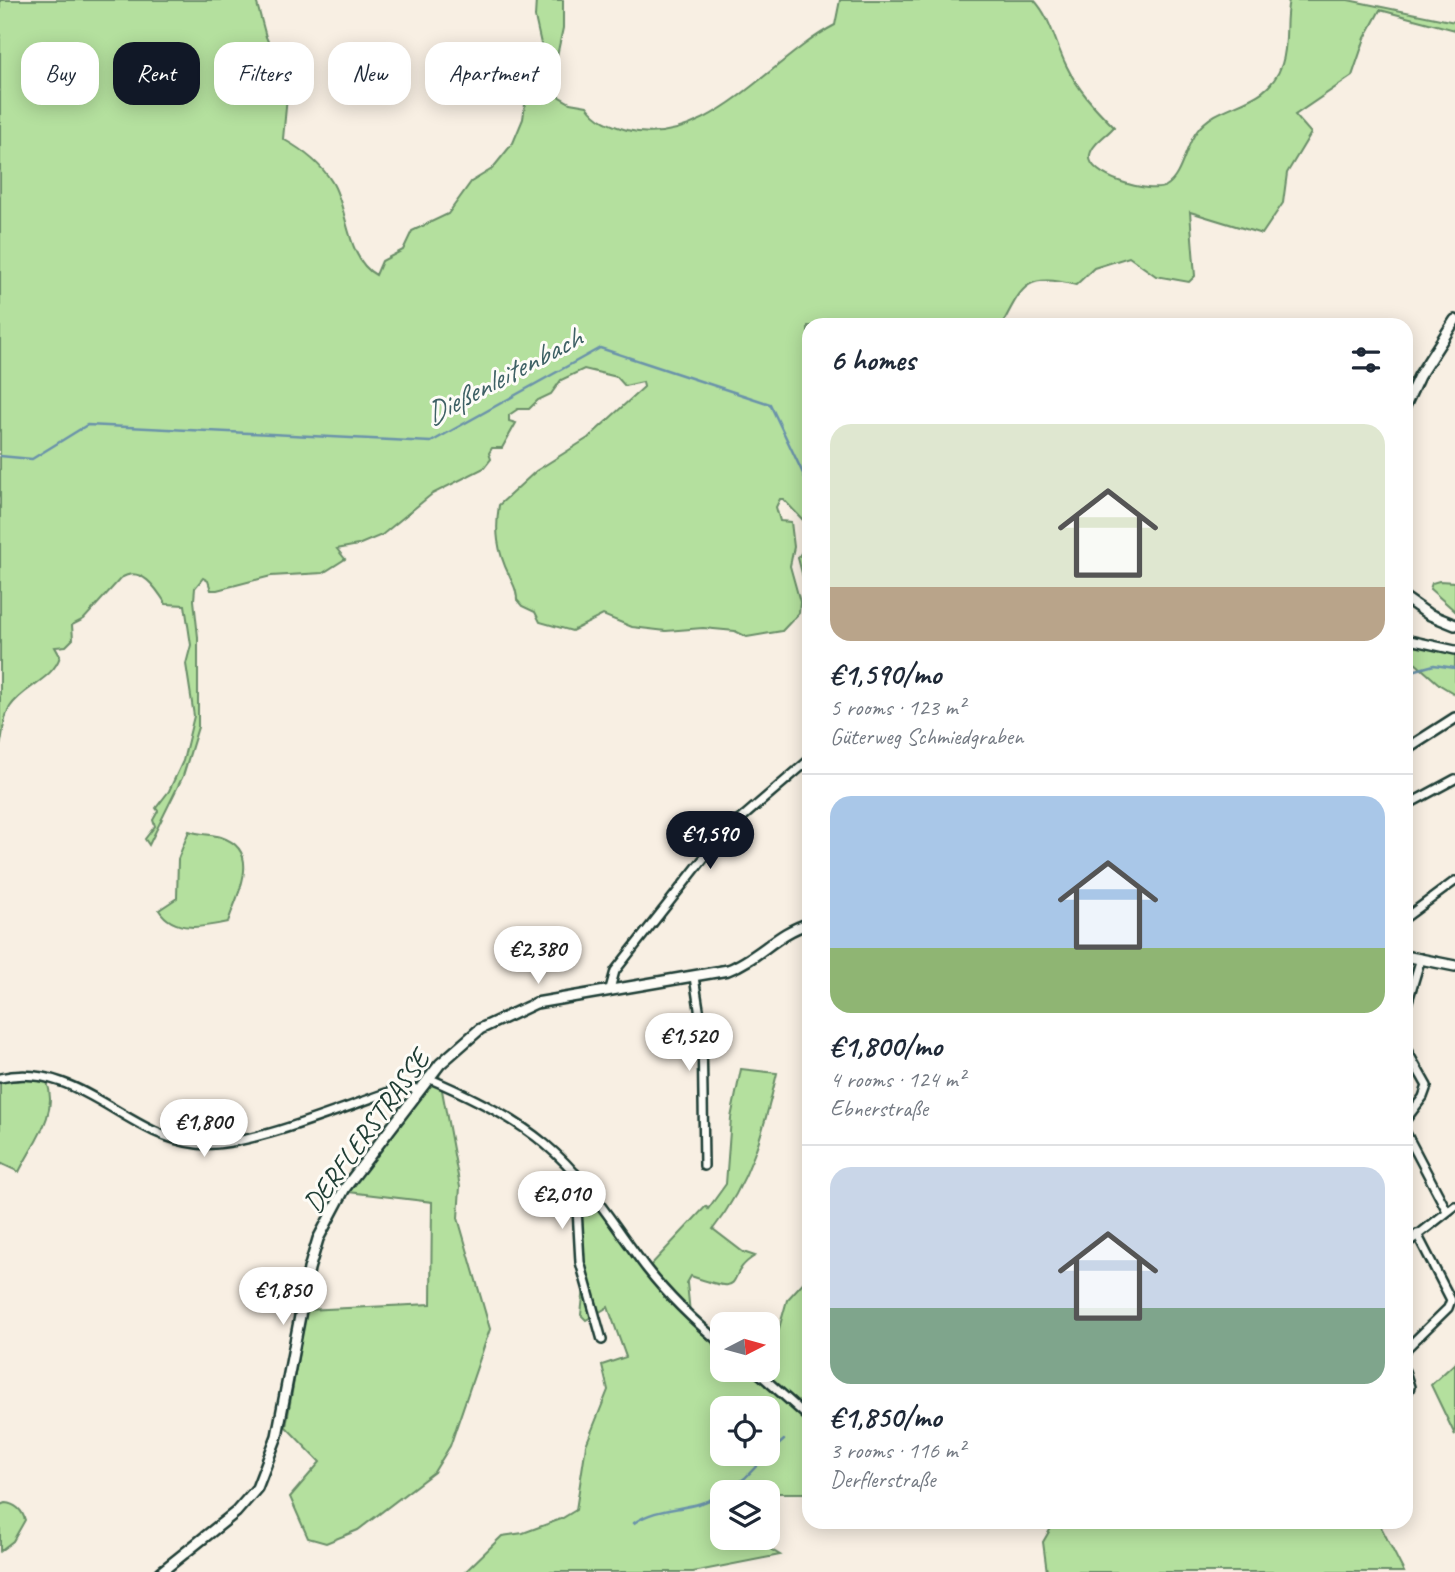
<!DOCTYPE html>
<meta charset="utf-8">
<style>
body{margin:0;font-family:Caveat,sans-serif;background:#f6f6f7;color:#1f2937;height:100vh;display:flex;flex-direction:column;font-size:26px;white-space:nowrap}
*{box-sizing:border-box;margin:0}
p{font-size:23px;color:#747a83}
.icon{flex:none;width:38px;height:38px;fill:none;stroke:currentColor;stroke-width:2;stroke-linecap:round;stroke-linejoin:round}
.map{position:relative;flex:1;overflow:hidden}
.drawer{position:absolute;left:802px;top:318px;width:611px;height:1211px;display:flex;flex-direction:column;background:#fff;border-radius:21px;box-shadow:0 4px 18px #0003}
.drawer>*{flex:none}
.guide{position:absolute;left:21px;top:42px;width:665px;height:63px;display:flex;gap:14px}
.needle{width:46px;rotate:84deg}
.buttons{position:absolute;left:710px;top:1312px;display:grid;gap:14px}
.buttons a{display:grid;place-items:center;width:70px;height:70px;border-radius:14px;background:#fff;box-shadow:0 4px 18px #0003;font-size:35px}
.price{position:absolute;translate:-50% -60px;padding:0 16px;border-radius:24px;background:#fff;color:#222;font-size:23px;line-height:46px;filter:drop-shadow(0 2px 4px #0008)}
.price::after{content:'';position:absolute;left:50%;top:42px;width:21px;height:16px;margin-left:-10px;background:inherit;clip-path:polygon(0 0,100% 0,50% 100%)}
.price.active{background:#111827;color:#fff}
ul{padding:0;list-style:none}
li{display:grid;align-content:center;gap:14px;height:371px;padding:0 28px}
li+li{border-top:2px solid #e0e1e3}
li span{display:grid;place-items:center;height:217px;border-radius:21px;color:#555}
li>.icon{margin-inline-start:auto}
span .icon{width:126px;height:126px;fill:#fffc;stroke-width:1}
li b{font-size:30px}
h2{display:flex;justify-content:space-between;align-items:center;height:84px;padding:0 28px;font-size:30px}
.pill{padding:0 24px;border-radius:21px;background:#fff;box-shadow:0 4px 18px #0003;font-size:24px;line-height:63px}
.pill.active{background:#111827;color:#fff}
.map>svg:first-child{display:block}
.green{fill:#b4e09e;stroke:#6a8e69;stroke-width:2;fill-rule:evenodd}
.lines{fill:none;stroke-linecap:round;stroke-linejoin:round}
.stream{stroke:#6b93aa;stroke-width:2.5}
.minor-casing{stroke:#1f3d34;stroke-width:12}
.tertiary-casing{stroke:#1f3d34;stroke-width:14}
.minor{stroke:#fdfcf7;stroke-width:7}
.tertiary{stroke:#fdfcf7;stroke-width:9}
.labels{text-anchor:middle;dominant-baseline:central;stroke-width:6;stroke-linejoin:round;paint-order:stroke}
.street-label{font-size:28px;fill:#1f3d34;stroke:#fdfcf7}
.water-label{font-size:30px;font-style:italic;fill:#3e6165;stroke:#fdfcf7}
</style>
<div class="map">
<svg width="1455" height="1572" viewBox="0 0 1455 1572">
<rect width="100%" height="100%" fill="#f8efe3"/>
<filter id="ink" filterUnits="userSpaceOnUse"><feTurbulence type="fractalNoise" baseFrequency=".0143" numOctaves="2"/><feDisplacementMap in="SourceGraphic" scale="14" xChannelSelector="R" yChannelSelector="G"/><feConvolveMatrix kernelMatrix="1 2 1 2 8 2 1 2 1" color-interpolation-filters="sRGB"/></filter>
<g filter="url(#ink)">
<path class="green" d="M0,0H256L266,37L288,86L283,139C301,149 321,164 332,182C348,207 346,259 376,275L382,261L403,250L412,231L448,214L471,182L492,169L513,143L523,119L529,76L538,70L543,53L535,17L536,0H563V28L551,84L553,93L570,103L587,106C597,120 610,125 627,130C707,150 771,58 835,25L840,0H1034C1051,18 1055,43 1066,65C1078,90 1095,108 1114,127C1106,136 1092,144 1090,155C1086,176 1151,195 1166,186C1182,177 1185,146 1197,131C1221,99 1267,109 1282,64C1289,43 1284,21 1289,0H1348L1455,22V30L1380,10L1365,38L1352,76L1295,115L1311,133L1287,173L1283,203L1262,234L1190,212L1195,276L1189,282L1156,276L1129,257L1094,268L1076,285C1027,273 1023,284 1002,325L808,326V521L803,520L783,499H780L776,507L780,521L791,522L794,547L790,566L800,602L799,613L782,631L747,637L735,631L703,628L666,631L632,627L603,615L572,631L540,622L535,612L522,606L517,600C517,588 513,585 509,575C497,551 495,530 499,505L536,471L588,438L644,387L643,382L625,386L617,377L584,369L561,380L551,394L538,400L529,409H518L509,415V421L516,423L502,448H492L489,453L491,459L484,468L432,494L382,535L358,545L337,549L345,559L323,573L271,576L217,590H211L208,581L203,578L195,588L194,600L198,637V727L183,776L149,845L145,839L155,826L153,820L158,811L156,808L169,791L183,761L194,716L186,664L191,645L185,605L166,604C156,588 141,565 121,578L84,619L72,625L73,639L66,646L55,647L60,656C54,679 23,687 10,707C2,719 4,733 0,746Z
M808,542V596L798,558Z
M1439,581L1455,582V611L1430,589L1432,583Z
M1433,641L1455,646V694L1440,685L1405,654V644L1421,647Z
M189,831C200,835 211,834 221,837C263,851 237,894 228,922C205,927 174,934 159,910L177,898L178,859Z
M741,1069L777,1073C764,1130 750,1182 713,1229L743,1252L755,1256C721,1276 753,1298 691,1276L687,1283L690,1313L649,1267L706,1206L708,1209L726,1184L731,1118Z
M439,1074L460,1187L458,1218L490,1329L450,1446L434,1472L358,1530L326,1543L308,1538L290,1497L320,1462L286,1427L306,1310L431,1304L432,1202L348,1192Z
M32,1079L47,1082C59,1114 33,1143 19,1172L0,1163V1082Z
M573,1176L657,1287L723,1349V1370H750L798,1409L808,1422V1493H723V1538H765V1546L780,1555L693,1572H465L502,1536L523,1533L561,1519L576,1510L586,1445L608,1390L602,1365L626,1357L608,1307L586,1320L581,1315L584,1287L570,1186ZM723,1409H768V1454H723Z
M808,1277V1412L759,1370H768V1344L778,1332L787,1300Z
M1455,1363V1435L1431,1385Z
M5,1503C16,1504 22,1510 25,1520L13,1541L0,1551V1505Z
M1054,1523H1379L1404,1572H1047L1043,1542Z"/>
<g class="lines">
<path class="stream" d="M0,456L32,459L87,425L431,442L600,348L770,404L808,484
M1405,673L1434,665L1455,668
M768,1454L784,1440
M724,1493L745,1478L768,1454
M634,1523C661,1504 692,1513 723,1493"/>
<defs>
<path id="minor" d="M1405,639L1455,650
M1405,806L1455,779
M1405,918L1455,881
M694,977L702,1028L704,1166
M610,989L615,971L722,835L808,761
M1405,1011L1421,958
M1405,1047L1427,1086L1423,1097L1405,1121
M0,1078C78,1060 125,1136 197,1144C245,1150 351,1104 401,1088L420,1089
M428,1078C468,1095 512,1116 545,1144C586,1178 615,1227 647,1269C669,1297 695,1322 723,1345
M1405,1131L1447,1211
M575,1173L580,1262L602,1340
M1405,1245L1455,1206
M1405,1350L1448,1308L1451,1300L1417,1234
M755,1370L808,1417
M1405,1371L1410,1387L1405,1398"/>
<path id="tertiary" d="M1405,406L1419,376L1455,320
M1405,598L1428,614L1455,625
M1405,750L1455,718
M1405,956L1455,966
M161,1572L236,1512L257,1488L277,1436L309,1269L318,1239L345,1188L440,1064L480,1029L536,1003L728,970C758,959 778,932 808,924"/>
</defs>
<use href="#minor" class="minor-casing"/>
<use href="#tertiary" class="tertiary-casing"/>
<use href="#minor" class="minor"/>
<use href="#tertiary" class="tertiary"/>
</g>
</g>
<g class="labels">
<g class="street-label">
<text transform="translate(366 1131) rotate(-54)">DERFLERSTRASSE</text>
</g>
<g class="water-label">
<text transform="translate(503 376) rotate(-28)">Dießenleitenbach</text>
</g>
</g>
</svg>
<div class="buttons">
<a><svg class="needle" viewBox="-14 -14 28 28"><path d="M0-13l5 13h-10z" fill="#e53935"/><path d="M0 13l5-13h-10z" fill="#747a83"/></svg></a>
<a><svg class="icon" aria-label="locate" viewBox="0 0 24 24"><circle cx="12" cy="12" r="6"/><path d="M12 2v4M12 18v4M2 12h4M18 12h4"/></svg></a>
<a><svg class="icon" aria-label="layers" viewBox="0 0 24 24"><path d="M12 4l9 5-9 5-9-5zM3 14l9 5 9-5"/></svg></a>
</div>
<b class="price active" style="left:710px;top:871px">€1,590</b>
<b class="price" style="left:538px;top:986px">€2,380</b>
<b class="price" style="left:689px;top:1073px">€1,520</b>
<b class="price" style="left:204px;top:1159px">€1,800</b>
<b class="price" style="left:562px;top:1231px">€2,010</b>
<b class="price" style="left:283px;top:1327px">€1,850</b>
<div class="guide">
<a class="pill">Buy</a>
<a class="pill active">Rent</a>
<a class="pill">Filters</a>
<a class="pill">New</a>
<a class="pill">Apartment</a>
</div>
<section class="drawer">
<h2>6 homes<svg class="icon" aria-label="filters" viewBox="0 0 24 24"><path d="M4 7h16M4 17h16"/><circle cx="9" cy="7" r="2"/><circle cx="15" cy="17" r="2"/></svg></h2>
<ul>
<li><span style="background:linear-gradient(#dfe7d0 75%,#b9a48a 0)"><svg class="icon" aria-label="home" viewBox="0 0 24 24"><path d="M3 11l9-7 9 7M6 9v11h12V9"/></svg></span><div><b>€1,590/mo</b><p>5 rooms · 123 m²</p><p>Güterweg Schmiedgraben</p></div></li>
<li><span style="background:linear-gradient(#a9c7e8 70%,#8fb573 0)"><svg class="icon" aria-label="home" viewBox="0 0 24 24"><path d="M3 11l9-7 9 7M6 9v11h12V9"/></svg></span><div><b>€1,800/mo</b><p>4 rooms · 124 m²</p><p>Ebnerstraße</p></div></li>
<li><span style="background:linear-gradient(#c9d6e8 65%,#7fa58c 0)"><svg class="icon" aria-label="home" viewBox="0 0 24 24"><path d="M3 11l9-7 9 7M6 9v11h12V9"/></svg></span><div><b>€1,850/mo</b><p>3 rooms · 116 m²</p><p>Derflerstraße</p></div></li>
</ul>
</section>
</div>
